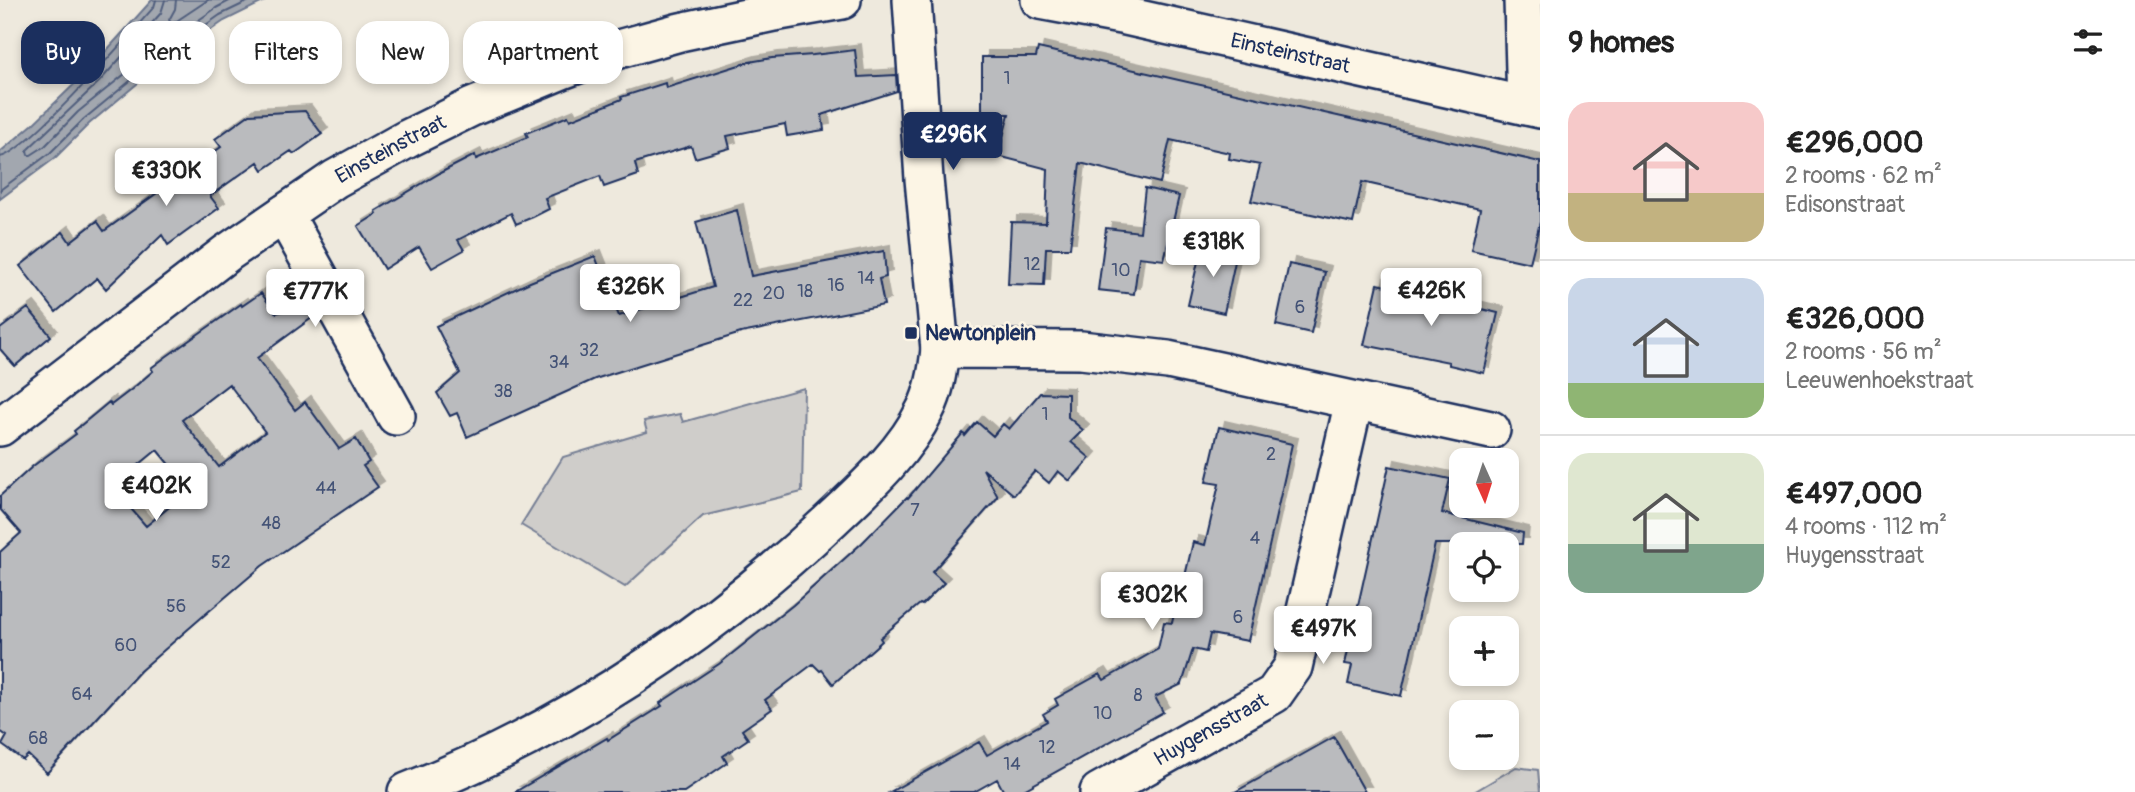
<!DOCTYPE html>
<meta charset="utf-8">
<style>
body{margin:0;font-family:Pangolin,sans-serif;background:#f6f6f6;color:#222;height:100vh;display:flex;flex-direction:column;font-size:26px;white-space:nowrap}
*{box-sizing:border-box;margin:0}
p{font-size:23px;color:#767676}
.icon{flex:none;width:38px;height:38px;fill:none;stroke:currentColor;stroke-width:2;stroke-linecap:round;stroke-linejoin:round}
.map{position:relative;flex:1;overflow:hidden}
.panel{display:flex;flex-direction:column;background:#fff;width:595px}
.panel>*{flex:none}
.guide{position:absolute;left:21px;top:21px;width:665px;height:63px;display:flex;gap:14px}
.needle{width:46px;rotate:177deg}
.buttons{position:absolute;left:1449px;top:448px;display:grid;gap:14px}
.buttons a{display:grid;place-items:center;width:70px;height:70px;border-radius:14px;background:#fff;box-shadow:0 4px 10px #0003;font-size:35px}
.price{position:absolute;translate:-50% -60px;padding:0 16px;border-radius:7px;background:#fff;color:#222;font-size:23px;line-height:46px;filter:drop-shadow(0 2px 4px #0008)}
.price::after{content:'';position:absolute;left:50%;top:42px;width:21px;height:16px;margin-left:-10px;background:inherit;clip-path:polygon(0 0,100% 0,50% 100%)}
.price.current{background:#1b2f5e;color:#fff}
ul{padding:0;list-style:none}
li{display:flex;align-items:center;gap:21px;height:175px;padding:0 28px}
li+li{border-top:2px solid #e0e0e0}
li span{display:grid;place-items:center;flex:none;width:196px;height:140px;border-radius:21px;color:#555}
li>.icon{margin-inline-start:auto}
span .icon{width:84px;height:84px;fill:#fffc;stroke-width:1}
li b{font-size:30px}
h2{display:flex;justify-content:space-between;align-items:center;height:84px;padding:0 28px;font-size:30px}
.chip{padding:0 24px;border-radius:21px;background:#fff;box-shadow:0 4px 10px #0003;font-size:24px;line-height:63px}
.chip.current{background:#1b2f5e;color:#fff}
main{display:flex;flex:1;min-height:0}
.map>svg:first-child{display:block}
.green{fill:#cfcdca;stroke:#757e94;stroke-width:2}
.water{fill:#a2a7af;stroke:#6c778f;stroke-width:2}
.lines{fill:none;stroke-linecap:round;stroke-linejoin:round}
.shore{stroke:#515f7e;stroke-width:2}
.building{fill:#babbbe;stroke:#1b2f5e;stroke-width:2;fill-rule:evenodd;filter:url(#shadow)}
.street-casing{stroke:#1b2f5e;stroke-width:42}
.street{stroke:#fcf5e5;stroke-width:37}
.poi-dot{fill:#1b2f5e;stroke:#fcf5e5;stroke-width:2.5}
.labels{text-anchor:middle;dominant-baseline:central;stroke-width:5;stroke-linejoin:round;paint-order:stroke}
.number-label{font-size:18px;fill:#435276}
.street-label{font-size:21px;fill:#1b2f5e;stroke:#fcf5e5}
.poi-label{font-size:21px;font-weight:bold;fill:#1b2f5e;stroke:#fcf5e5;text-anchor:start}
</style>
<main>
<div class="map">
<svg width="1540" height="792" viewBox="0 0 1540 792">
<defs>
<filter id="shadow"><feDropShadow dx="6" dy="-6" stdDeviation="0" flood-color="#0004"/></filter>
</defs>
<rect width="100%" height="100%" fill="#eee9dd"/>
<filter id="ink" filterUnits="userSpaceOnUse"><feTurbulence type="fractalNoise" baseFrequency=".0143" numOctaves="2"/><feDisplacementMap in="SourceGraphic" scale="14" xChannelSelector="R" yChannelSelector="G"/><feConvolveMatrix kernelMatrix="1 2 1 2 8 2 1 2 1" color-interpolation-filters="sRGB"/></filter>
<g filter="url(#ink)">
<path class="green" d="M804,388L802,492L703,516L625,587L521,525L563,457L647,432L644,421L680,414L683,422Z
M1516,767L1538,770L1540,792H1474Z"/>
<path class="water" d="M152,0H267L224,21L156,68L89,124L55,158L0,199V152L32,125L88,71Z"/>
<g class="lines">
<path class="shore" d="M165,0L161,13L99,82L27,150L28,155H31L45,146L78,112L147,56L216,8L231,0
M176,0L175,9L169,20L172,24L208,0
M0,157C25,154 132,32 154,7L156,0
M0,190L50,153L84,119L152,63L220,15L251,0"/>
</g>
<path class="building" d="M1038,48L1540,162V222L1530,263L1471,250L1480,209L1362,182L1353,223L1251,201L1260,165L1229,159L1230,153L1170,140L1160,183L1080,163L1070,248H1046L1044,285L1008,284L1011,222L1046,223L1048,169L998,156L1009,114H982V57H1036Z
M855,50L858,77L896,75L897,91L822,115L824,130L787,136L785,124L727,136L730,148L695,158L691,146L635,163L638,175L604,187L600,176L545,198L549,209L533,217L516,224L511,213L458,240L464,250L432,268L419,247L384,269L358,226L377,214L376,211L440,173L475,155L476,159L528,137L526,133L568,116L570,120L622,99L621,97L665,83L666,88L749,62L772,58L813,55Z
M305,111L322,134L294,154L291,151L263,170L258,162L210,196L219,208L168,245L162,235L106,289L97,278L56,312L20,266L63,232L70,242L97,221L104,231L221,147L215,139L250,114Z
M1145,188L1179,196L1164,260L1139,257L1134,294L1098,290L1106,228L1140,232Z
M737,210L751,276L884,251L886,277L879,279L884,305L741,333L595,379L467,437L457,413L450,416L437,393L460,373L436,326L530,282L595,256L619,316L713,287L696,222Z
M1202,244L1237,252L1224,313L1188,305Z
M1289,264L1325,272L1311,333L1276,325Z
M1378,284L1498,313L1484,373L1449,365V362L1364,345Z
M261,293L276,313L309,303L316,315L257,358L295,410L305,402L339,449L356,439L369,462L363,466L378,487L262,566L201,618L140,671L47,773L28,755L23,760L2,745L7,736L0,731V552L21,533L0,509V496L33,466L76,434L74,431L97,412L109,402L111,405L132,389L153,371L151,368L167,356L241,304L242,306ZM229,384L265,432L219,467L182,420ZM157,450L190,490L146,526L112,487Z
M28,308L51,336L15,366L0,349V329Z
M1040,393L1068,394V417L1083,430L1071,442L1090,458L1070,481L1058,471L1049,483L1035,471L1014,495L983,469L998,497L932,572L944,583L922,605L920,604L880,638L882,641L833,684L822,670L820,671L813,664L765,700L772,709L742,730L748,739L723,756L727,763L684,792H515L607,738L608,740L662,706L660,703L719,664L793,605L862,543L907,497L908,498L963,433L965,436L977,422L993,436L1003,424L1009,429Z
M1219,427L1292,444L1248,641L1210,634L1206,652L1193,649L1182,684L1155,697L1163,712L1020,792H1004L997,779L974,792H890L979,742L987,755L1047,721L1043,714L1058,705L1055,699L1100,674L1104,680L1158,649L1164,622L1172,623L1179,592L1181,593L1193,542L1205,545L1219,484L1206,482Z
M1389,466L1450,479L1442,513L1523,533L1522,544H1435L1401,696L1348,684L1352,665L1345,664Z
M1334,737L1365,792H1235L1300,756Z"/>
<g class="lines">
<defs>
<g id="street">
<path d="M912,0L924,179L940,349"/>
<path id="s1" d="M1040,0L1121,15L1540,109"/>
<path d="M1523,0L1526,106"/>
<path d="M284,214L396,416"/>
<path id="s2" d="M0,427L227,253L335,179L409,138L472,107L562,70L619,49L680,32L774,12L842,0"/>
<path d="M407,792C565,730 709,635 833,518C866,487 905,452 925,410C935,391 938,370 940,349L1081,350L1168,360L1491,430"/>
<path id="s3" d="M1099,792L1274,694L1293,667L1354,401"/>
</g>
</defs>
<use href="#street" class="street-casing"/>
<use href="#street" class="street"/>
</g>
</g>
<rect class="poi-dot" x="904" y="326" width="14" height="14" rx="3.5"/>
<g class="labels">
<g class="number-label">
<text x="1007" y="78">1</text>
<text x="1032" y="264">12</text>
<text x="1121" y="270">10</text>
<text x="866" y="278">14</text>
<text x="836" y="285">16</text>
<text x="805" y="291">18</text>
<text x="774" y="293">20</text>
<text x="743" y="300">22</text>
<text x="1300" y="307">6</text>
<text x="589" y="350">32</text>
<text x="559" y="362">34</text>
<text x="503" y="391">38</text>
<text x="1045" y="414">1</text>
<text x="1271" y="454">2</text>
<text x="326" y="488">44</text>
<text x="915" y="510">7</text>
<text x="271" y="523">48</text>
<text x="1255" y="538">4</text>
<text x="221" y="562">52</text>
<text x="176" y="606">56</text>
<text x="1238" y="617">6</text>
<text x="126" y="645">60</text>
<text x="82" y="694">64</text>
<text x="1138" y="695">8</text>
<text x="1103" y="713">10</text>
<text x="38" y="738">68</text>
<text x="1047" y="747">12</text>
<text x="1012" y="764">14</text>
</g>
<g class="street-label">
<text stroke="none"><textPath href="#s1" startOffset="256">Einsteinstraat</textPath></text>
<text stroke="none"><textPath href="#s2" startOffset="480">Einsteinstraat</textPath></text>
<text stroke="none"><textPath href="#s3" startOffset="128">Huygensstraat</textPath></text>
</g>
<g class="poi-label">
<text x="925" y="333">Newtonplein</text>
</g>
</g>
</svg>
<div class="buttons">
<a><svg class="needle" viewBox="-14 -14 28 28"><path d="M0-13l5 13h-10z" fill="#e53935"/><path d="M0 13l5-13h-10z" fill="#767676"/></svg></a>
<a><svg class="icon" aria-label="locate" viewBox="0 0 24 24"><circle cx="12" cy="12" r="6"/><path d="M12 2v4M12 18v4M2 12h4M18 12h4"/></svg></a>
<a>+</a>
<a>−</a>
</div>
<b class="price current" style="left:953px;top:172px">€296K</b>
<b class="price" style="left:166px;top:208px">€330K</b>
<b class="price" style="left:1213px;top:279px">€318K</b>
<b class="price" style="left:630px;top:324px">€326K</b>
<b class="price" style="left:1431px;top:328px">€426K</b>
<b class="price" style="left:315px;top:329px">€777K</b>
<b class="price" style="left:156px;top:523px">€402K</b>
<b class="price" style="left:1152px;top:632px">€302K</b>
<b class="price" style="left:1323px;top:666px">€497K</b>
<div class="guide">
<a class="chip current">Buy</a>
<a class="chip">Rent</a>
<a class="chip">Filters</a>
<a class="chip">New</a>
<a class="chip">Apartment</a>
</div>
</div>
<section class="panel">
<h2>9 homes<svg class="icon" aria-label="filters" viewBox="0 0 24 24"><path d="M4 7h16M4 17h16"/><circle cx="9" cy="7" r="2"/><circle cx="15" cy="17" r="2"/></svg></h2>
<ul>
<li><span style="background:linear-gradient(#f6c9c9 65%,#c2b280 0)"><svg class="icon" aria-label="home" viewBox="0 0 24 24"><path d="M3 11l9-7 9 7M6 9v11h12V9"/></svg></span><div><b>€296,000</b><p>2 rooms · 62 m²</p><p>Edisonstraat</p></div></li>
<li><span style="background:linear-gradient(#c9d6e8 75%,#8fb573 0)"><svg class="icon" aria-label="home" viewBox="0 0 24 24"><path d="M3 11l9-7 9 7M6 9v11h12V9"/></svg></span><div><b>€326,000</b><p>2 rooms · 56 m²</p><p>Leeuwenhoekstraat</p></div></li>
<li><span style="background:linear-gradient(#dfe7d0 65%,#7fa58c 0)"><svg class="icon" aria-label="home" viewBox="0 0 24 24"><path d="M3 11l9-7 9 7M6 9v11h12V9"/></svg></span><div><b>€497,000</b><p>4 rooms · 112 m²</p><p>Huygensstraat</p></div></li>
</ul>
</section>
</main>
